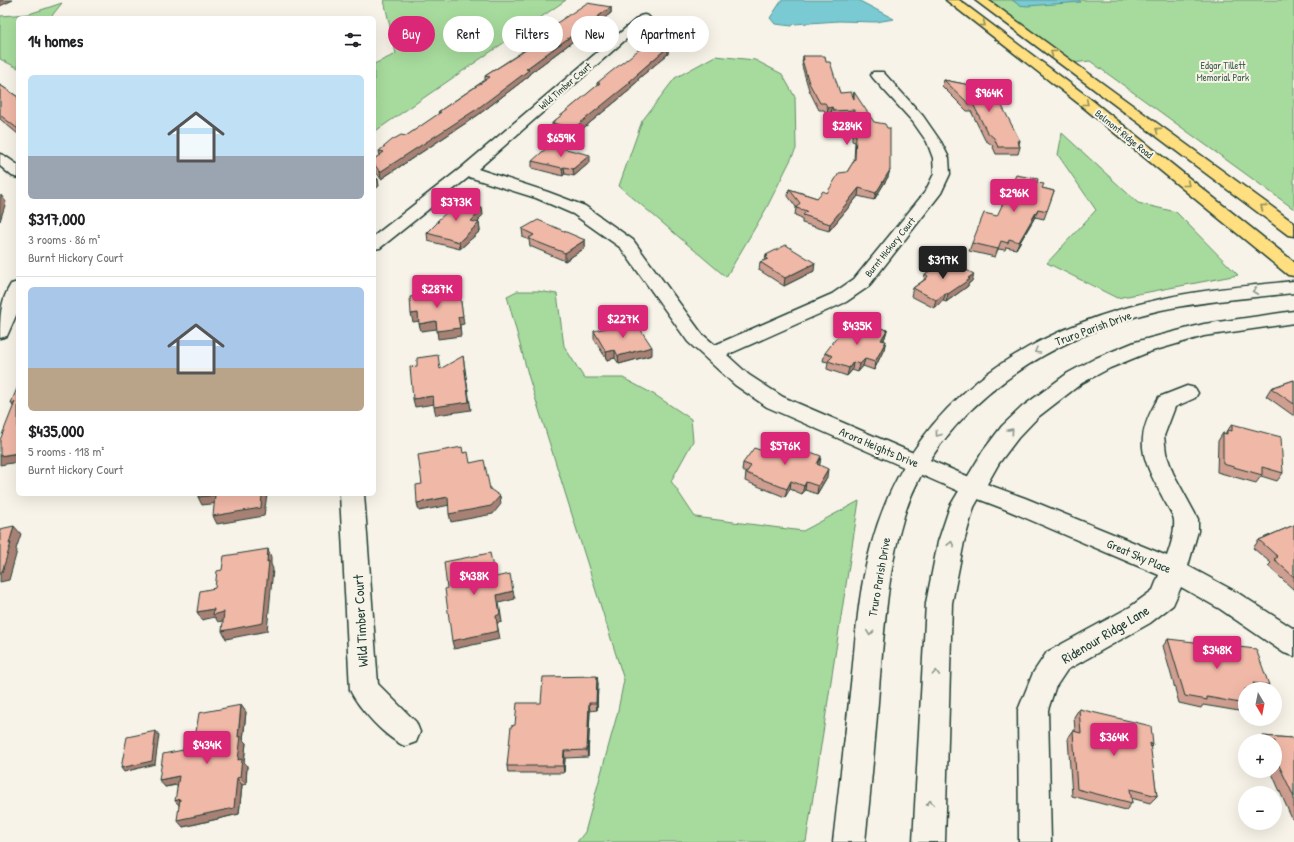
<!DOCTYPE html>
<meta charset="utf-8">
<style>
body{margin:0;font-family:"Patrick Hand",sans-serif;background:#f6f6f6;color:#202124;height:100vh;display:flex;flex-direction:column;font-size:15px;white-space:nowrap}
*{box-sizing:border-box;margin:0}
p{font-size:13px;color:#757577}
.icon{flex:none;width:22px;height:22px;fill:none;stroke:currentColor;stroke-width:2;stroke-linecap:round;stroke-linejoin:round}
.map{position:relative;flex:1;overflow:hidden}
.side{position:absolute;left:16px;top:16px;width:360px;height:480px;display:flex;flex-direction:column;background:#fff;border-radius:6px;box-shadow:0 4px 16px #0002}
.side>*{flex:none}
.banner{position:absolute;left:388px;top:16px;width:380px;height:36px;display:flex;gap:8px}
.needle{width:26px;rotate:170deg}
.buttons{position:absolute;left:1238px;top:682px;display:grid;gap:8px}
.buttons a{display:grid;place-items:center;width:44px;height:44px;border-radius:50%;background:#fff;box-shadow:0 4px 16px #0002;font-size:20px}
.price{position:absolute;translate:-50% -34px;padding:0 9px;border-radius:4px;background:#db2777;color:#fff;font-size:13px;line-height:26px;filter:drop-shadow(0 1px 2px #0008)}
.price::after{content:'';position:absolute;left:50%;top:24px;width:12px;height:9px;margin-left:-6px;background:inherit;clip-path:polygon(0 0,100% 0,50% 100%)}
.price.selected{background:#222;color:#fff}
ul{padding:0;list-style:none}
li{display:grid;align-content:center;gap:8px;height:212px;padding:0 12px}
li+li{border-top:1px solid #e0e0e0}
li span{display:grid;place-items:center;height:124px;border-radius:6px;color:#555}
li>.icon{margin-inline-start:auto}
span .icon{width:72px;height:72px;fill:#fffc;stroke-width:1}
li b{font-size:17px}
h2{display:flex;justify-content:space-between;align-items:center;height:48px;padding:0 12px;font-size:17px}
.tag{padding:0 14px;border-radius:18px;background:#fff;box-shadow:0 4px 16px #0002;font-size:14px;line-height:36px}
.tag.selected{background:#db2777;color:#fff}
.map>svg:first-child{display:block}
.green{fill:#a7db9d;stroke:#638c68}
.water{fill:#79cad2;stroke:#559293}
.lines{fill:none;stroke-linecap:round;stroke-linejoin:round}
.street-casing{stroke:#1f3d34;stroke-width:3}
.secondary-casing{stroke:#1f3d34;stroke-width:3}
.primary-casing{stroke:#1f3d34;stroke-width:3}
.street{fill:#f7f3e8;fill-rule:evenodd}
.secondary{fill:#f7f3e8;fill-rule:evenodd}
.primary{fill:#ffdf80;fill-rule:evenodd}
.wall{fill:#ce9e90;stroke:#1f3d34}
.shaded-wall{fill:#a88175;stroke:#1f3d34}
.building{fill:#f0b8a7;stroke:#1f3d34}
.oneway{stroke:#8f8e5a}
.oneway2{stroke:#8b988e}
.labels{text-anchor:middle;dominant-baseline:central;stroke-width:4;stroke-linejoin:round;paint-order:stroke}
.far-park-label{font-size:10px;fill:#3a5d49;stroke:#f7f3e8}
.far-street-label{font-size:10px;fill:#1f3d34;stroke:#f7f3e8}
.street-label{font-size:12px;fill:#1f3d34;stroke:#f7f3e8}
.near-street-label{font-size:14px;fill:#1f3d34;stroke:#f7f3e8}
</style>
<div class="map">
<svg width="1294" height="842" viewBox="0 0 1294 842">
<rect width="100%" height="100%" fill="#f7f3e8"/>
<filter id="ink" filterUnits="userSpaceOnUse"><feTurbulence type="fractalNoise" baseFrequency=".025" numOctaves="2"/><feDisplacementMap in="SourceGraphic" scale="8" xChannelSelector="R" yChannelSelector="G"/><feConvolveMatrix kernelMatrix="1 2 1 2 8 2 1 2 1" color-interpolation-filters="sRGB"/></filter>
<g filter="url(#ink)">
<path class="green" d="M384,0H566L374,132V64L396,54Z
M976,0H1294V209L1090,61L1063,64Z
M62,3L50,18H18V68L0,59V16L29,14Z
M715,56L755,60L782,74L795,97L796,149L766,209L726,277L619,186L642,121L675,78Z
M1062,133L1138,203L1176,212L1238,275L1117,298L1047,263L1096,210L1058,155Z
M517,291H538L557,294L564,346L584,378H623L655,395L691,419L693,441L671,481L695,517L803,531L859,501L806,842H577L585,832L617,715L624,680L529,378L507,296Z"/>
<path class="water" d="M782,0H858L894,19L876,22L839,21L794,24L792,26L775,24L770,18Z
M1012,0H1078L1081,2L1027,6L1019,5Z"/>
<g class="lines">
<defs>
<path id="street" d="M644,15L648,16L650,18L648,20L478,169L548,192L585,206L633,240L702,334L715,345L832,294L854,279L925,192L934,174L933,158L927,142L913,122L873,78L871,75L873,72H883L923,116L941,142L949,158L950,174L941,193L868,287L846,302L727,355L749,375L783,397L981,482L1025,498L1167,556C1171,545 1175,532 1174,520C1173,513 1165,503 1162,496C1140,455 1134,438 1159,397L1187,386L1195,388L1198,393L1195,398L1175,407L1164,436L1166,453L1173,473L1198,519V531L1188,566L1238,593L1294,629V656L1284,653L1220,609L1181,587L1173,605L1150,623L1067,670L1055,688L1048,710L1051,842H1019L1018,710L1033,673L1047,652L1130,607L1153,590L1159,575L1007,510L965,494L767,407L735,385L688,342L621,248L573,214L536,198L469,177L380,248L374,249V236L461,168L640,16Z
M0,154L5,156L18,165V178L12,176L0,166Z
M18,282V311L7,336L0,338C0,318 0,301 11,284Z
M340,494H364L378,684L416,722L420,732L416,742L405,746C387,739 358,708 350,690Z"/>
<path id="secondary" d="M1294,281V293C1250,298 1205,301 1161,310C1054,334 938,406 904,516C888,569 885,622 880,676C876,732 871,787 865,842H833C839,786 846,731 852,675C856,632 859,588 871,546C909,404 1023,329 1161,299C1205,289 1250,286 1294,281Z
M1294,311V323L1204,336L1149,352L1110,368L1082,383L1038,417L1018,438L999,463L974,507L964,542L952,603L945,842H913L926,603L938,542L950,506L983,451L1002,426L1022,407L1068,373L1096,358L1135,342L1204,324Z"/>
<path id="primary" d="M946,0H959L1088,97L1294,262V276L1288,275L1078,103Z
M975,0H988L1294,223V236L1288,235Z"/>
</defs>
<use href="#street" class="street-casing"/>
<use href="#secondary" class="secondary-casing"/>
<use href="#primary" class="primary-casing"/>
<use href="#street" class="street"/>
<use href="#secondary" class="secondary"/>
<use href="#primary" class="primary"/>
</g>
<path class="wall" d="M611,7V13L529,74V76L478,115L381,179L374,169V159L380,155L379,151L406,136L439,114L438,112L485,80V76L522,52V46Z
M668,47V54L638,79V81L631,87V89L575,135L552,130V123L597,86V83Z
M803,56L826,62L840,93L853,97L854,92L888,177L874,200L858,196L829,231L802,223V218L795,215L796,208V207L788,196L789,189L817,198L827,193L847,172L854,161L855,142L852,141V117L833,118L831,114L827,115L824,110H819L809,90L802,66Z
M944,80L1001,91L999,98L995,100L1020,141L1019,144L1020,147L1018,154H996L992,145L985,140L971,111H967L942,86Z
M0,85L18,97V134L0,119Z
M532,161L590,162L574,176L565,174L563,176L532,168Z
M1037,183L1042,188L1054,191L1044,219L1035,217L1016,249L1006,247L1005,250L998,249L995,257L969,251L972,243L997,216Z
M483,215L479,219V221L478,223H479L480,231L460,249L428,241L427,233L437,223V221Z
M522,229L585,240V248L565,261L532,247L530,246L529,240L523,237Z
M766,255L814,271L784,286L759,270L760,262L765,260Z
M925,274L972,281L968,284V286L946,302L943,301L934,308L911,296L913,288L924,280Z
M887,330L885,337L884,340V349L874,370L863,366L858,372L852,370L847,376L827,369L828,362L823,361L825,353L859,333Z
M594,331L652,355L619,364L615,358L607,360L594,339Z
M1294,380V416L1266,396L1271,388Z
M1232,424L1283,473L1277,481L1261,476L1256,483L1217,472L1218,441L1223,433L1225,434L1227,430H1228Z
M763,451L820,464L819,465L827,477L817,494L805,490L802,494L790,489L785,497L745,481L746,473L742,471L743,463Z
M1294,525V590L1268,566L1271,563L1253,548L1259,540Z
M1168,639L1269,685L1266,689H1245V712L1203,705L1201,708L1179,703L1163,646Z
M598,683L597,710L590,711L588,757L565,758L564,773H508L507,766L515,725L541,703Z
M1079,709L1153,745L1150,748L1157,796L1150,803L1131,798L1132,803L1126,810L1072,796L1068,738L1073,731H1075L1074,717Z
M246,712L243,740L246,743L244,762L247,766L246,784L242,785L239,814L183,827L179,806L177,785L165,787L183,750L195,738Z
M1261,736L1294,738V819H1292L1271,771H1275V741H1256Z"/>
<path class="shaded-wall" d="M0,0H13L0,6Z
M611,7V13L529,74V76L478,115L381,179L380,172L526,69Z
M668,47V54L638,79V81L631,87V89L575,135L574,128L629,82L637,74Z
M1001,91L999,98L989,103L991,96Z
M832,107L831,114L827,115L828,108Z
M590,155V162L574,176L573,169Z
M564,167L565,174L563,176L562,168Z
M890,170L888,177L874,200L876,193Z
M378,179L379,186L374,190V181Z
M859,188L858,196L829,231L830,224Z
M1,195L6,202L0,221V200Z
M482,208L483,215L479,219V221L472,228L471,221L476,213Z
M1038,209L1035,217L1016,249L1019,242Z
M479,223L480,231L460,249L459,242Z
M585,240V248L565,261V253Z
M815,263L814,271L784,286L785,278Z
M974,274L972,281L968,284V286L946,302L948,294Z
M946,293L943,301L934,308L936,300Z
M460,296L464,324L460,325L461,336L438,339L437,331L458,317Z
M418,313L420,321L413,322L411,314Z
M436,321L437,329L421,331L419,324Z
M887,330L885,337L879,348L881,340Z
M886,341L884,349L874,370L875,362Z
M652,347V355L619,364L618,356Z
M615,350V358L607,360L606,352Z
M463,356L471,410L436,415L434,407Z
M865,359L863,366L858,372L860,364Z
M853,362L852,370L847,376L849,368Z
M433,396L435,404L415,407L413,399Z
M15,402L16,411L11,403Z
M18,453V462L0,465V456Z
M821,456L820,464L815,472L817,464Z
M828,469L827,477L817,494L818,486Z
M791,481L790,489L785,497L787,489Z
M806,482L805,490L802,494L804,486Z
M262,494H267L264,516L217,524L213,516Z
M215,495L219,503L202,505L198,497Z
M500,496L501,504L493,514L451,522L449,514Z
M448,497L450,505L419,511L417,503Z
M14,526L21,534L16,549L17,551L9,580L0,582V572Z
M268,549L271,557V564L273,569L267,631L226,639L222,631L267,562Z
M513,591L515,599L499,603L502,622L497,623L500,639L454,649L452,641L496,616L497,595Z
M214,609L224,612L229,620L218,622L215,617L202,620L197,612Z
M597,676L598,683L597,710L596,703Z
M589,703L590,711L588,757L587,750Z
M241,705L246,712L243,740L246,743L244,762L247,766L246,784L240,777L238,760V737Z
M156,731L159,735L155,764L124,772L121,768Z
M564,751L565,758L564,773L563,766Z
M179,776L184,783L165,787L159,780Z
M237,778L242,785L239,814L183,827L177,820Z
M180,799L181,807L175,801Z"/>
<path class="building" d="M587,3L611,7L526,69L529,70L477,109L380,172L374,164V159L384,152L379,151L392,140L401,135L406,136L441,112H438L490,77L485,76L529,48L522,46Z
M648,43L668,47L637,74H638L629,82H631L574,128L552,123L600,83H597L642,47Z
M803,56H825L826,62H830L840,93L851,92L854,99V92L874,122L885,124L887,128H890V170L876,193L859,188L830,224L803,215L807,211L796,208L800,203L789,189L817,198L823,191L827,193L839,173L847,172L855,159L856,135L853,134L854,110L834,111L832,107L828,108L825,103H820L809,83L802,60H804Z
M944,80L1001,91L991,96L1002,106L1020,141H1017L1020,147H998L994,138L987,132L973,104H969Z
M0,85L18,97V129L0,115Z
M550,145L590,155L573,169L564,167L562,168L532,161Z
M1016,175L1038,179L1037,183L1044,184L1042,188L1054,191L1047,211L1038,209L1019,242L1009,239L1008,243L1001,241L998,249L972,243L984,213L997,216Z
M374,178L378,179L374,181Z
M458,202L482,208L476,213L478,214L471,221L479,223L459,242L427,233L439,221H437Z
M538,220L585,240L565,253L532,240L529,238L534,235L522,229Z
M786,245L815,263L785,278L760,262L768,259L766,257L768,256L766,255Z
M947,260L974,274L968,278L970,279L948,294L946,293L936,300L913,288L926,279L928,276L925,274Z
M441,287V292H448V297L460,296L463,316L458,317L460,328L437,331L436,321L419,324L418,313L411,314L410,297L421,295L420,289Z
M635,321L652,347L618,356L615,350L606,352L594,331Z
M866,323L887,330L881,340L886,341L875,362L865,359L860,364L853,362L849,368L828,361L833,356L825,353L844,328L859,333Z
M438,355L440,369L463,356L469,402L434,407L433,396L413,399L410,367L417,366V358Z
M1294,380V404L1271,388Z
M18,386V453L0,456V440L15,402L11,403Z
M1232,424L1281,437L1283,473L1262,467V475L1223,464V433L1227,434V430L1232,431Z
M770,441L787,448L790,444L821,456L817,464L828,469L818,486L806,482L804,486L791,481L787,489L746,473L751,466L743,463L754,448L763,451Z
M462,447L463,453L468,452L470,463L484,460L490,489L500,496L491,506L449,514L448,497L417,503L416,485L422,484L418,455Z
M199,494H262L261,508L213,516L215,495L198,497Z
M1294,525V577L1274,559L1278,557L1259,540Z
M14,526L9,544L11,543L2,572H0V529Z
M268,549L267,562L269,561L263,623L222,631L224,612L213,615L214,609L197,612L200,591L215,588L217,571L222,570L224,556Z
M490,553L495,577L510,574L513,591L497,595L500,614L496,616L498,631L452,641L445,589L447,588L444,562Z
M1168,639L1256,649L1269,685L1253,683L1256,689H1245V704L1207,697V700L1185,696Z
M597,676L596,703H589L587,750L564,751L563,766H507L511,726L515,725L517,703H541L543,677Z
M241,705L238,737L241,736L238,760L242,759L240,777L237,778L234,808L177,820L180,799L175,801L179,776L159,780L163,754L183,750L184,740L195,738L199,713Z
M1079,709L1151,726L1153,745L1150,743L1157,796L1130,789L1132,803L1077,789L1073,731L1081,733Z
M156,731L152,761L121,768L127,737Z
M1261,736L1294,738V797L1275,757V741H1263Z"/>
<defs><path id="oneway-chevron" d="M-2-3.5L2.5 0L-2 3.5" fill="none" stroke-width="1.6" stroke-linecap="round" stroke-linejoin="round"/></defs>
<g class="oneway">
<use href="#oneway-chevron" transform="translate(983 24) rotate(37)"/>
<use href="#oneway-chevron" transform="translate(1053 53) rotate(-144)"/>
<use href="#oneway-chevron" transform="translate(1086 103) rotate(39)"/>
<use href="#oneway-chevron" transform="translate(1158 130) rotate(-144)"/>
<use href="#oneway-chevron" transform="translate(1187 184) rotate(39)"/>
<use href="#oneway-chevron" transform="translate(1263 207) rotate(-143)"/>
</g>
<g class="oneway2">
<use href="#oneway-chevron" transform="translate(1255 291) rotate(173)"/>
<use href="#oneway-chevron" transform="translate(1037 351) rotate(150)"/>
<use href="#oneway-chevron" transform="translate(1011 431) rotate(-48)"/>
<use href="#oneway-chevron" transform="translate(938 434) rotate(126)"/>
<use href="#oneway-chevron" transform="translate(951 544) rotate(-77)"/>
<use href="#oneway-chevron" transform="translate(870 633) rotate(96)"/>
<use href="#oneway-chevron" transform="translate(936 673) rotate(-87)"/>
<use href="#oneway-chevron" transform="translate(930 803) rotate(-88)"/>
</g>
</g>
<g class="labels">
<g class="far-park-label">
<text x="1223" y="65">Edgar Tillett<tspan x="1223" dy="12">Memorial Park</tspan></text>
</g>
<g class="far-street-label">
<text transform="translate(565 86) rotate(-41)">Wild Timber Court</text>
<text transform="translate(1124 134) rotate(39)">Belmont Ridge Road</text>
<text transform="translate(890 247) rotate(-51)">Burnt Hickory Court</text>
</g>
<g class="street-label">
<text transform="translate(1093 328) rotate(-20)">Truro Parish Drive</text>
<text transform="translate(879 447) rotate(23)">Arora Heights Drive</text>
<text transform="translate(1139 556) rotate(23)">Great Sky Place</text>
<text transform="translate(879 577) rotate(-80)">Truro Parish Drive</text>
</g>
<g class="near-street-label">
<text transform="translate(360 621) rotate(-93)">Wild Timber Court</text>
<text transform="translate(1105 634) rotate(-31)">Ridenour Ridge Lane</text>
</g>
</g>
</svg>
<div class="buttons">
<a><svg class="needle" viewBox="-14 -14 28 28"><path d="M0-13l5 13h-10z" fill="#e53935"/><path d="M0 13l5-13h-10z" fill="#757577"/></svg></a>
<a>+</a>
<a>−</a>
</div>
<b class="price" style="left:989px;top:113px">$964K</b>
<b class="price" style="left:847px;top:146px">$284K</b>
<b class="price" style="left:561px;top:158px">$659K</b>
<b class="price" style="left:1014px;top:213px">$296K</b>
<b class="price" style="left:456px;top:222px">$373K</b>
<b class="price selected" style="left:943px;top:280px">$317K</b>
<b class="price" style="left:437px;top:309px">$287K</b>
<b class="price" style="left:623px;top:339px">$227K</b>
<b class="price" style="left:857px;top:346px">$435K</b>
<b class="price" style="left:785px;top:466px">$576K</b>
<b class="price" style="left:474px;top:596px">$438K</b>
<b class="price" style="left:1217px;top:670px">$348K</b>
<b class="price" style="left:1114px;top:757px">$364K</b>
<b class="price" style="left:207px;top:765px">$434K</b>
<div class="banner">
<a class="tag selected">Buy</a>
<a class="tag">Rent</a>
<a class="tag">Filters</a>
<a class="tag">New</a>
<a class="tag">Apartment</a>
</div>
<section class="side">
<h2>14 homes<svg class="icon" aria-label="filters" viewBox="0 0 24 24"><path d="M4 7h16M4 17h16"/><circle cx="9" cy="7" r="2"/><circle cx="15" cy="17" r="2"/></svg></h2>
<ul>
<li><span style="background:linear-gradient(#bfe0f5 65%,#9aa5b1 0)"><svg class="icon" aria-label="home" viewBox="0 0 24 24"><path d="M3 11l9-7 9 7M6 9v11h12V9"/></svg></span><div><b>$317,000</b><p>3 rooms · 86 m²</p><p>Burnt Hickory Court</p></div></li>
<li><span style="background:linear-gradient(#a9c7e8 65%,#b9a48a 0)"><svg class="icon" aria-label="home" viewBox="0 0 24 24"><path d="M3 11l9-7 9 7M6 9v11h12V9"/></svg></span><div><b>$435,000</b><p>5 rooms · 118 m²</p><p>Burnt Hickory Court</p></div></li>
</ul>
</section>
</div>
